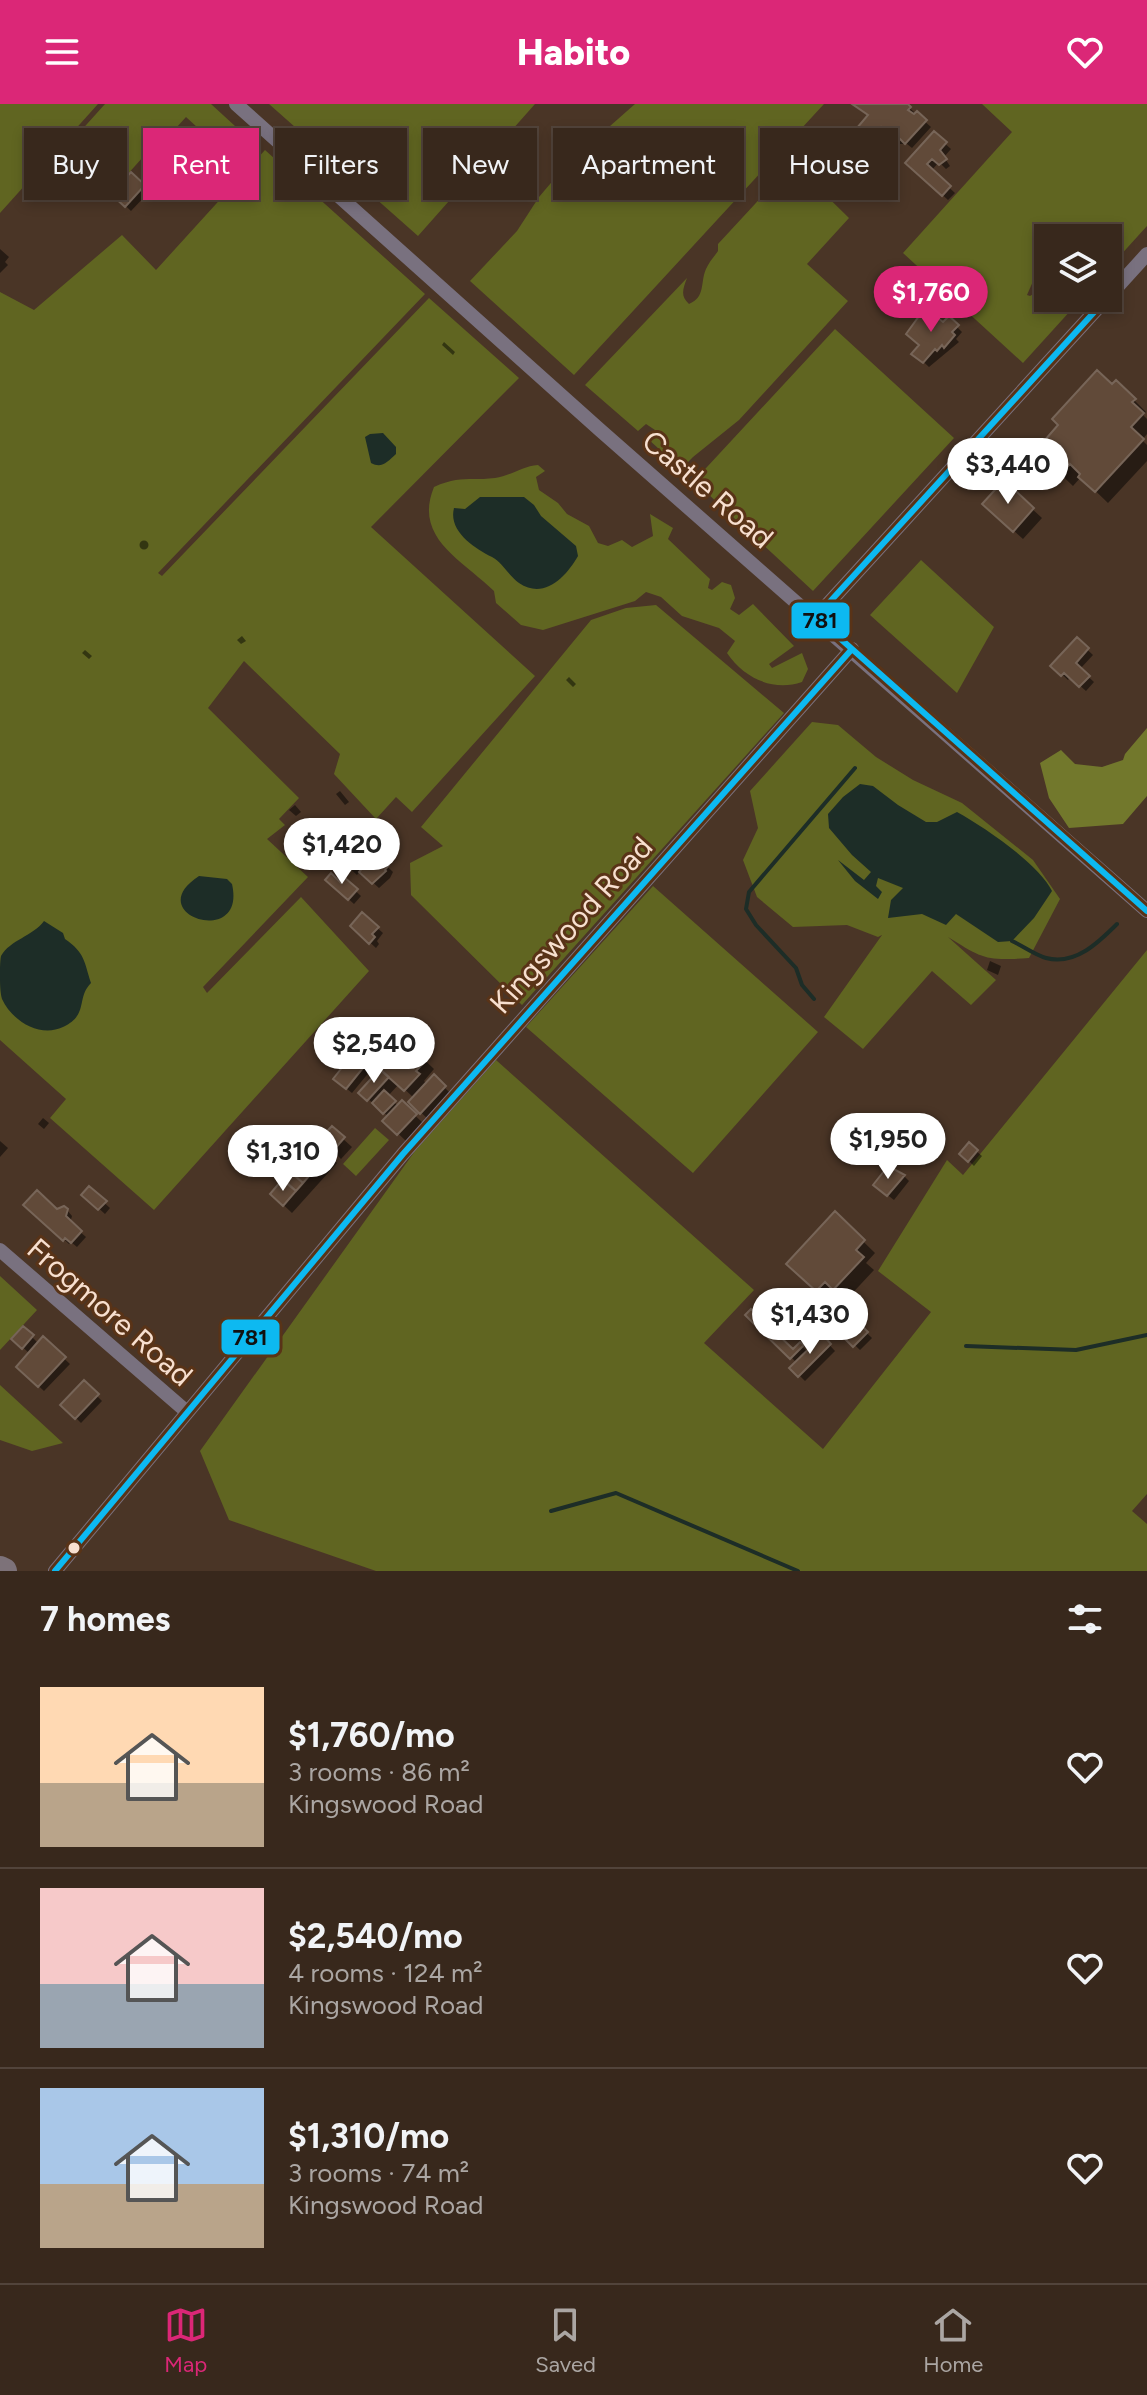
<!DOCTYPE html>
<meta charset="utf-8">
<style>
body{margin:0;font-family:Figtree,sans-serif;background:#3f3025;color:#f1f3f6;height:100vh;display:flex;flex-direction:column;font-size:30px;white-space:nowrap}
*{box-sizing:border-box;margin:0}
p{font-size:26px;color:#aba6a3}
.icon{flex:none;width:44px;height:44px;fill:none;stroke:currentColor;stroke-width:2;stroke-linecap:round;stroke-linejoin:round}
.map{position:relative;height:1467px;overflow:hidden}
.panel{display:flex;flex-direction:column;background:#38281c;flex:1}
.panel>*{flex:none}
.guide{position:absolute;left:24px;top:24px;width:1100px;height:72px;display:flex;gap:16px}
.buttons{position:absolute;left:1034px;top:120px;display:grid;gap:16px}
.buttons a{display:grid;place-items:center;width:88px;height:88px;border-radius:0px;background:#38281c;box-shadow:0 4px 12px #0003,0 0 0 2px #52443b;font-size:40px}
.price{position:absolute;translate:-50% -68px;padding:0 18px;border-radius:28px;background:#fff;color:#222;font-size:26px;line-height:52px;filter:drop-shadow(0 2px 4px #0008)}
.price::after{content:'';position:absolute;left:50%;top:48px;width:24px;height:18px;margin-left:-12px;background:inherit;clip-path:polygon(0 0,100% 0,50% 100%)}
.price.active{background:#db2777;color:#fff}
ul{padding:0;list-style:none}
li{display:flex;align-items:center;gap:24px;height:200px;padding:0 40px}
li+li{border-top:2px solid #52443b}
li span{display:grid;place-items:center;flex:none;width:224px;height:160px;border-radius:0px;color:#555}
li>.icon{margin-inline-start:auto}
span .icon{width:96px;height:96px;fill:#fffc;stroke-width:1}
li b{font-size:34px}
h2{display:flex;justify-content:space-between;align-items:center;height:96px;padding:0 40px;font-size:34px}
.pill{padding:0 28px;border-radius:0px;background:#38281c;box-shadow:0 4px 12px #0003,0 0 0 2px #52443b;font-size:28px;line-height:72px}
.pill.active{background:#db2777;color:#fff}
header{display:flex;justify-content:space-between;align-items:center;height:104px;padding:0 40px;background:#db2777;color:#fff;font-size:36px;font-weight:800}
.dock{display:flex;justify-content:space-around;align-items:center;height:112px;border-top:2px solid #52443b;background:#38281c;font-size:22px;color:#aba6a3}
.dock a{display:grid;justify-items:center;gap:4px}
.dock .active{color:#db2777}
.map>svg:first-child{display:block}
.green{fill:#606521}
.forest{fill:#72782c}
.water{fill:#1d2d27}
.shadow{fill:#0007}
.lines{fill:none;stroke-linecap:round;stroke-linejoin:round}
.stream{stroke:#1d2d27;stroke-width:4}
.building{fill:#614a39;stroke:#776558;stroke-width:2}
.minor{stroke:#79717f;stroke-width:14}
.motorway{stroke:#7d7279;stroke-width:26}
.bus-1-casing{stroke:#593317;stroke-width:12}
.bus-1{stroke:#0db9f1;stroke-width:6}
.bus-dot{fill:#f7dfcf;stroke:#593317;stroke-width:3}
.labels{text-anchor:middle;dominant-baseline:central;stroke-width:6;stroke-linejoin:round;paint-order:stroke}
.street-label{font-size:30px;fill:#f7dfcf;stroke:#593317}
.line-badge{stroke:#593317;stroke-width:3}
.pale-badge-label{font-size:22px;text-anchor:middle;font-weight:bold;fill:#111}
</style>
<header><svg class="icon" aria-label="menu" viewBox="0 0 24 24"><path d="M4 6h16M4 12h16M4 18h16"/></svg>Habito<svg class="icon" aria-label="heart" viewBox="0 0 24 24"><path d="M12 20l-8-8c-3-5 5-10 8-4 3-6 11-1 8 4z"/></svg></header>
<div class="map">
<svg width="1147" height="1467" viewBox="0 0 1147 1467">
<rect width="100%" height="100%" fill="#4a3526"/>
<path class="green" d="M0,0H98L0,109Z
M105,0H211L235,22L228,29L221,23L210,35L186,13L148,55L144,52L107,93L60,50Z
M269,0H535L418,132Z
M635,0H824L574,271L470,177L517,127L539,93L567,60Z
M982,0H1147V122L1108,165V134H1048V143L1027,191L1030,192L1048,181V194H1082L1023,259L903,149L1012,28Z
M265,46L425,190L158,469L162,472L429,194L519,274L371,423L535,572L412,708L396,693L376,715L334,670L340,650L244,557L208,604L299,694L279,715L285,721L267,735L308,773L203,883L207,889L301,793L369,867L154,1106L50,1014L66,995L0,936V188L34,206L122,131L156,166Z
M793,59L849,114L807,160L848,197L739,316L693,353L681,365L648,335L655,326L646,320L638,327L585,281L687,174C683,185 680,192 689,200C706,193 700,178 706,165C709,158 714,153 718,147V140Z
M835,225L954,334L813,487L694,377Z
M538,361L545,367L536,373L539,386L558,399L567,410L589,422L598,439L608,442L622,436L632,443L653,432L650,410L673,424L668,435L710,475L708,484L712,486L722,478L731,481L735,494L730,505L739,511L753,500L794,542L769,560L772,564L802,549L808,565L802,578C773,588 744,574 727,549L735,537L719,524L682,512L661,493L646,488L635,497L543,526L521,521L496,499L494,487C462,456 413,434 434,383C460,371 470,377 495,374C511,372 522,362 538,361Z
M921,456L994,523L957,589L870,511Z
M656,501L784,609L522,901L411,791L410,759L443,742L421,723L591,516L626,504Z
M812,618L838,621L876,653L913,676L962,699L1033,756L1060,795L1029,854C986,857 983,855 948,833L996,876L971,901L932,867L863,945L824,913L882,831L878,833L847,821L793,823L757,793L743,756L758,724L750,687Z
M653,782L818,928L693,1069L526,923Z
M1147,846V1390L1132,1407L1147,1420V1467H376L229,1416L200,1347L415,1047L496,956L754,1186L704,1239L823,1345L931,1208L878,1167L947,1056L963,1071Z
M375,1024L389,1036L356,1072L343,1060Z
M0,1172L37,1206L0,1246Z
M0,1281L63,1339L32,1347L0,1336Z"/>
<path class="forest" d="M1147,624V692L1123,720L1069,724L1049,694L1040,659L1061,646L1075,660L1102,663L1123,656L1125,650Z"/>
<path class="water" d="M383,329L396,343V350C387,358 382,365 371,359L365,333L370,330Z
M480,393H524L534,401L541,412L576,442L578,452C566,473 544,496 519,479C509,472 502,458 492,453C474,444 448,427 454,404L465,405Z
M860,680L873,682L898,701L926,718H937L957,708C984,723 1039,760 1052,787L1034,814L1012,837L998,838L956,810L946,821L922,810L888,814L891,796L903,784L878,774L876,782L882,788L878,795L855,777L838,756L864,776L871,768L852,751L829,724L828,710L843,693Z
M199,772L227,775L232,780C247,845 139,811 199,772Z
M44,817L63,829L65,835C85,849 84,857 91,879C76,894 89,911 63,923C40,934 12,917 2,895C0,888 0,878 0,871C0,865 0,857 1,852C10,836 33,832 44,817Z"/>
<path class="shadow" d="M855,0H905L931,23L912,44L907,40H897L887,27L876,39L859,24L871,11L861,7Z
M934,30L951,45L944,53L950,62L946,65L939,58L931,67L955,89L948,96L908,59Z
M209,38L224,52L203,75L187,61Z
M131,71L149,88L131,107L113,90Z
M0,145L9,153L5,158L8,161L0,169Z
M949,215L962,228L956,235L959,238L929,263L914,249Z
M444,238L455,248L453,251L442,241Z
M1116,278L1146,308L1143,311L1147,315V330L1142,336L1147,341V357L1108,399L1081,373L1073,382L1048,358Z
M1004,379L1042,414L1023,435L993,408Z
M139.5 441a4.5 4.5 0 1 1 9 0a4.5 4.5 0 1 1-9 0Z
M242,532L246,537L241,540L237,536Z
M1077,536L1093,551L1080,565L1094,578L1086,587L1070,573L1068,576L1053,562Z
M85,546L92,552L89,555L82,549Z
M569,573L576,580L573,583L566,576Z
M340,687L349,698L345,701L336,690Z
M295,701L301,708L296,712L289,706Z
M341,733L369,760L376,752L393,768L390,774L379,784L360,767L357,771L345,760L341,764L331,755Z
M300,740L319,757L313,764L294,746Z
M345,777L361,792L354,800L333,781H341Z
M363,811L383,829L377,837L379,840L376,844L352,822Z
M990,857L1001,862L998,871L987,866Z
M348,917L357,926L355,928L357,931L347,943L337,935Z
M416,948L434,965L424,977L427,980L434,973L453,992L430,1017L410,998L414,994L399,980L388,992L398,1002L402,999L424,1020L407,1038L385,1017L389,1013L361,989L405,960Z
M366,953L375,961L352,989L341,980Z
M43,1014L49,1019L44,1025L38,1020Z
M332,1025L352,1043L341,1055L322,1036Z
M0,1037L8,1044L0,1053Z
M317,1040L337,1059L292,1109L272,1090Z
M969,1041L982,1052L974,1062L962,1050Z
M904,1072L909,1077L894,1096L881,1086Z
M89,1085L110,1104L105,1110L84,1091Z
M26,1101L57,1107L67,1106L72,1112L70,1119L86,1133L77,1143L71,1138L69,1140Z
M835,1110L875,1149L866,1159L874,1166L846,1196L838,1188L829,1198L800,1172Z
M748,1211L793,1248L800,1241L808,1248L823,1234L835,1247L805,1277L792,1264L797,1259Z
M851,1214L872,1234L860,1246L839,1226Z
M24,1225L39,1240L43,1235L70,1260L44,1287L18,1263L30,1250L14,1235Z
M84,1279L102,1297L81,1319L63,1301Z"/>
<g class="lines">
<path class="stream" d="M1012,837C1023,842 1035,851 1046,854C1075,862 1099,838 1117,820
M814,895L802,881L796,864L756,821L746,805L749,788L855,664
M966,1242L1076,1246L1147,1231
M551,1407L616,1389L798,1467"/>
</g>
<path class="building" d="M852,0H908L911,3L908,6L914,10L917,7L927,16L905,40L900,35L892,38L881,23L869,35L857,24L868,11Z
M191,24L206,38L209,35L220,45L196,71L185,61L196,48L181,34Z
M934,27L947,38L940,46L947,55L939,61L932,55L927,60L951,82L942,92L905,59Z
M131,68L145,81L125,103L111,90Z
M925,204L943,218L949,212L959,221L952,228L955,231L944,244L942,241L937,247L935,245L923,259L911,250L919,241L906,230Z
M1097,266L1112,280L1116,276L1136,295L1132,298L1144,309L1131,323L1144,335L1095,388L1078,373L1080,370L1070,360L1060,371L1046,358L1056,346L1045,336L1058,321L1052,315Z
M1004,376L1034,404L1013,428L982,400Z
M1077,533L1089,544L1076,559L1090,572L1079,583L1064,569L1061,572L1050,562Z
M341,730L364,752L350,767L338,756L335,760L328,755L332,750L327,746Z
M300,737L315,751L306,761L291,747Z
M376,749L389,761L385,766L386,767L372,780L359,768Z
M331,769L341,779L345,774L358,785L348,796L325,776Z
M362,808L379,823L372,830L375,833L369,840L350,822Z
M342,915L346,918L348,915L353,919L351,922L354,924L341,939L329,930Z
M392,945L405,957L416,945L427,955L416,967L420,970L404,987L377,963Z
M356,946L371,954L346,985L333,975Z
M380,965L389,973L367,997L358,989Z
M434,970L446,982L420,1010L408,998Z
M384,986L396,997L383,1010L372,999Z
M402,996L417,1010L397,1031L382,1017Z
M332,1022L345,1033L332,1048L319,1036Z
M317,1037L330,1049L317,1063L304,1051Z
M969,1038L978,1046L968,1058L959,1050Z
M303,1053L316,1064L303,1079L290,1067Z
M888,1062L905,1071L887,1092L873,1081Z
M290,1068L303,1079L296,1087L283,1075Z
M282,1076L296,1087L283,1102L270,1090Z
M89,1082L107,1097L98,1106L81,1091Z
M37,1086L57,1105L64,1102L68,1105L66,1112L82,1127L71,1139L65,1134L63,1137L23,1101Z
M835,1107L865,1136L856,1146L864,1153L833,1186L825,1178L816,1187L786,1160Z
M751,1205L793,1245L800,1238L804,1241L790,1255L745,1211Z
M851,1211L868,1228L853,1243L836,1226Z
M23,1222L34,1231L22,1245L11,1235Z
M823,1231L831,1240L798,1273L789,1264Z
M43,1232L66,1253L38,1283L16,1263Z
M84,1276L99,1290L75,1315L60,1301Z"/>
<g class="lines">
<path class="minor" d="M236,0L600,326L1147,807
M1108,193L1147,150
M816,513L1107,194
M0,1146L187,1308
M55,1467L403,1050L852,545"/>
<path class="motorway" d="M0,1465L4,1467"/>
<defs>
<path id="bus-1" d="M1107,194L816,513L1147,807
M55,1467L403,1050L852,545"/>
</defs>
<use href="#bus-1" class="bus-1-casing"/>
<use href="#bus-1" class="bus-1"/>
</g>
<circle class="bus-dot" cx="74" cy="1444" r="7"/>
<g class="labels">
<g class="street-label">
<text transform="translate(708 385) rotate(41)">Castle Road</text>
<text transform="translate(571 821) rotate(-48)">Kingswood Road</text>
<text transform="translate(110 1208) rotate(41)">Frogmore Road</text>
</g>
</g>
<g class="line-badge">
<rect x="790" y="497" width="61" height="39" rx="8" fill="#0db9f1"/>
<rect x="220" y="1214" width="61" height="38" rx="8" fill="#0db9f1"/>
</g>
<g class="pale-badge-label">
<text x="820" y="524">781</text>
<text x="250" y="1241">781</text>
</g>
</svg>
<div class="buttons">
<a><svg class="icon" aria-label="layers" viewBox="0 0 24 24"><path d="M12 4l9 5-9 5-9-5zM3 14l9 5 9-5"/></svg></a>
</div>
<b class="price active" style="left:931px;top:230px">$1,760</b>
<b class="price" style="left:1008px;top:402px">$3,440</b>
<b class="price" style="left:342px;top:782px">$1,420</b>
<b class="price" style="left:374px;top:981px">$2,540</b>
<b class="price" style="left:888px;top:1077px">$1,950</b>
<b class="price" style="left:283px;top:1089px">$1,310</b>
<b class="price" style="left:810px;top:1252px">$1,430</b>
<div class="guide">
<a class="pill">Buy</a>
<a class="pill active">Rent</a>
<a class="pill">Filters</a>
<a class="pill">New</a>
<a class="pill">Apartment</a>
<a class="pill">House</a>
</div>
</div>
<section class="panel">
<h2>7 homes<svg class="icon" aria-label="filters" viewBox="0 0 24 24"><path d="M4 7h16M4 17h16"/><circle cx="9" cy="7" r="2"/><circle cx="15" cy="17" r="2"/></svg></h2>
<ul>
<li><span style="background:linear-gradient(#ffd9b3 60%,#b9a48a 0)"><svg class="icon" aria-label="home" viewBox="0 0 24 24"><path d="M3 11l9-7 9 7M6 9v11h12V9"/></svg></span><div><b>$1,760/mo</b><p>3 rooms · 86 m²</p><p>Kingswood Road</p></div><svg class="icon" aria-label="heart" viewBox="0 0 24 24"><path d="M12 20l-8-8c-3-5 5-10 8-4 3-6 11-1 8 4z"/></svg></li>
<li><span style="background:linear-gradient(#f6c9c9 60%,#9aa5b1 0)"><svg class="icon" aria-label="home" viewBox="0 0 24 24"><path d="M3 11l9-7 9 7M6 9v11h12V9"/></svg></span><div><b>$2,540/mo</b><p>4 rooms · 124 m²</p><p>Kingswood Road</p></div><svg class="icon" aria-label="heart" viewBox="0 0 24 24"><path d="M12 20l-8-8c-3-5 5-10 8-4 3-6 11-1 8 4z"/></svg></li>
<li><span style="background:linear-gradient(#a9c7e8 60%,#b9a48a 0)"><svg class="icon" aria-label="home" viewBox="0 0 24 24"><path d="M3 11l9-7 9 7M6 9v11h12V9"/></svg></span><div><b>$1,310/mo</b><p>3 rooms · 74 m²</p><p>Kingswood Road</p></div><svg class="icon" aria-label="heart" viewBox="0 0 24 24"><path d="M12 20l-8-8c-3-5 5-10 8-4 3-6 11-1 8 4z"/></svg></li>
</ul>
</section>
<nav class="dock">
<a class="active"><svg class="icon" aria-label="map" viewBox="0 0 24 24"><path d="M3 6l6-2 6 2 6-2v14l-6 2-6-2-6 2zM9 4v14M15 6v14"/></svg>Map</a>
<a><svg class="icon" aria-label="saved" viewBox="0 0 24 24"><path d="M7 4h10v16l-5-4-5 4z"/></svg>Saved</a>
<a><svg class="icon" aria-label="home" viewBox="0 0 24 24"><path d="M3 11l9-7 9 7M6 9v11h12V9"/></svg>Home</a>
</nav>
